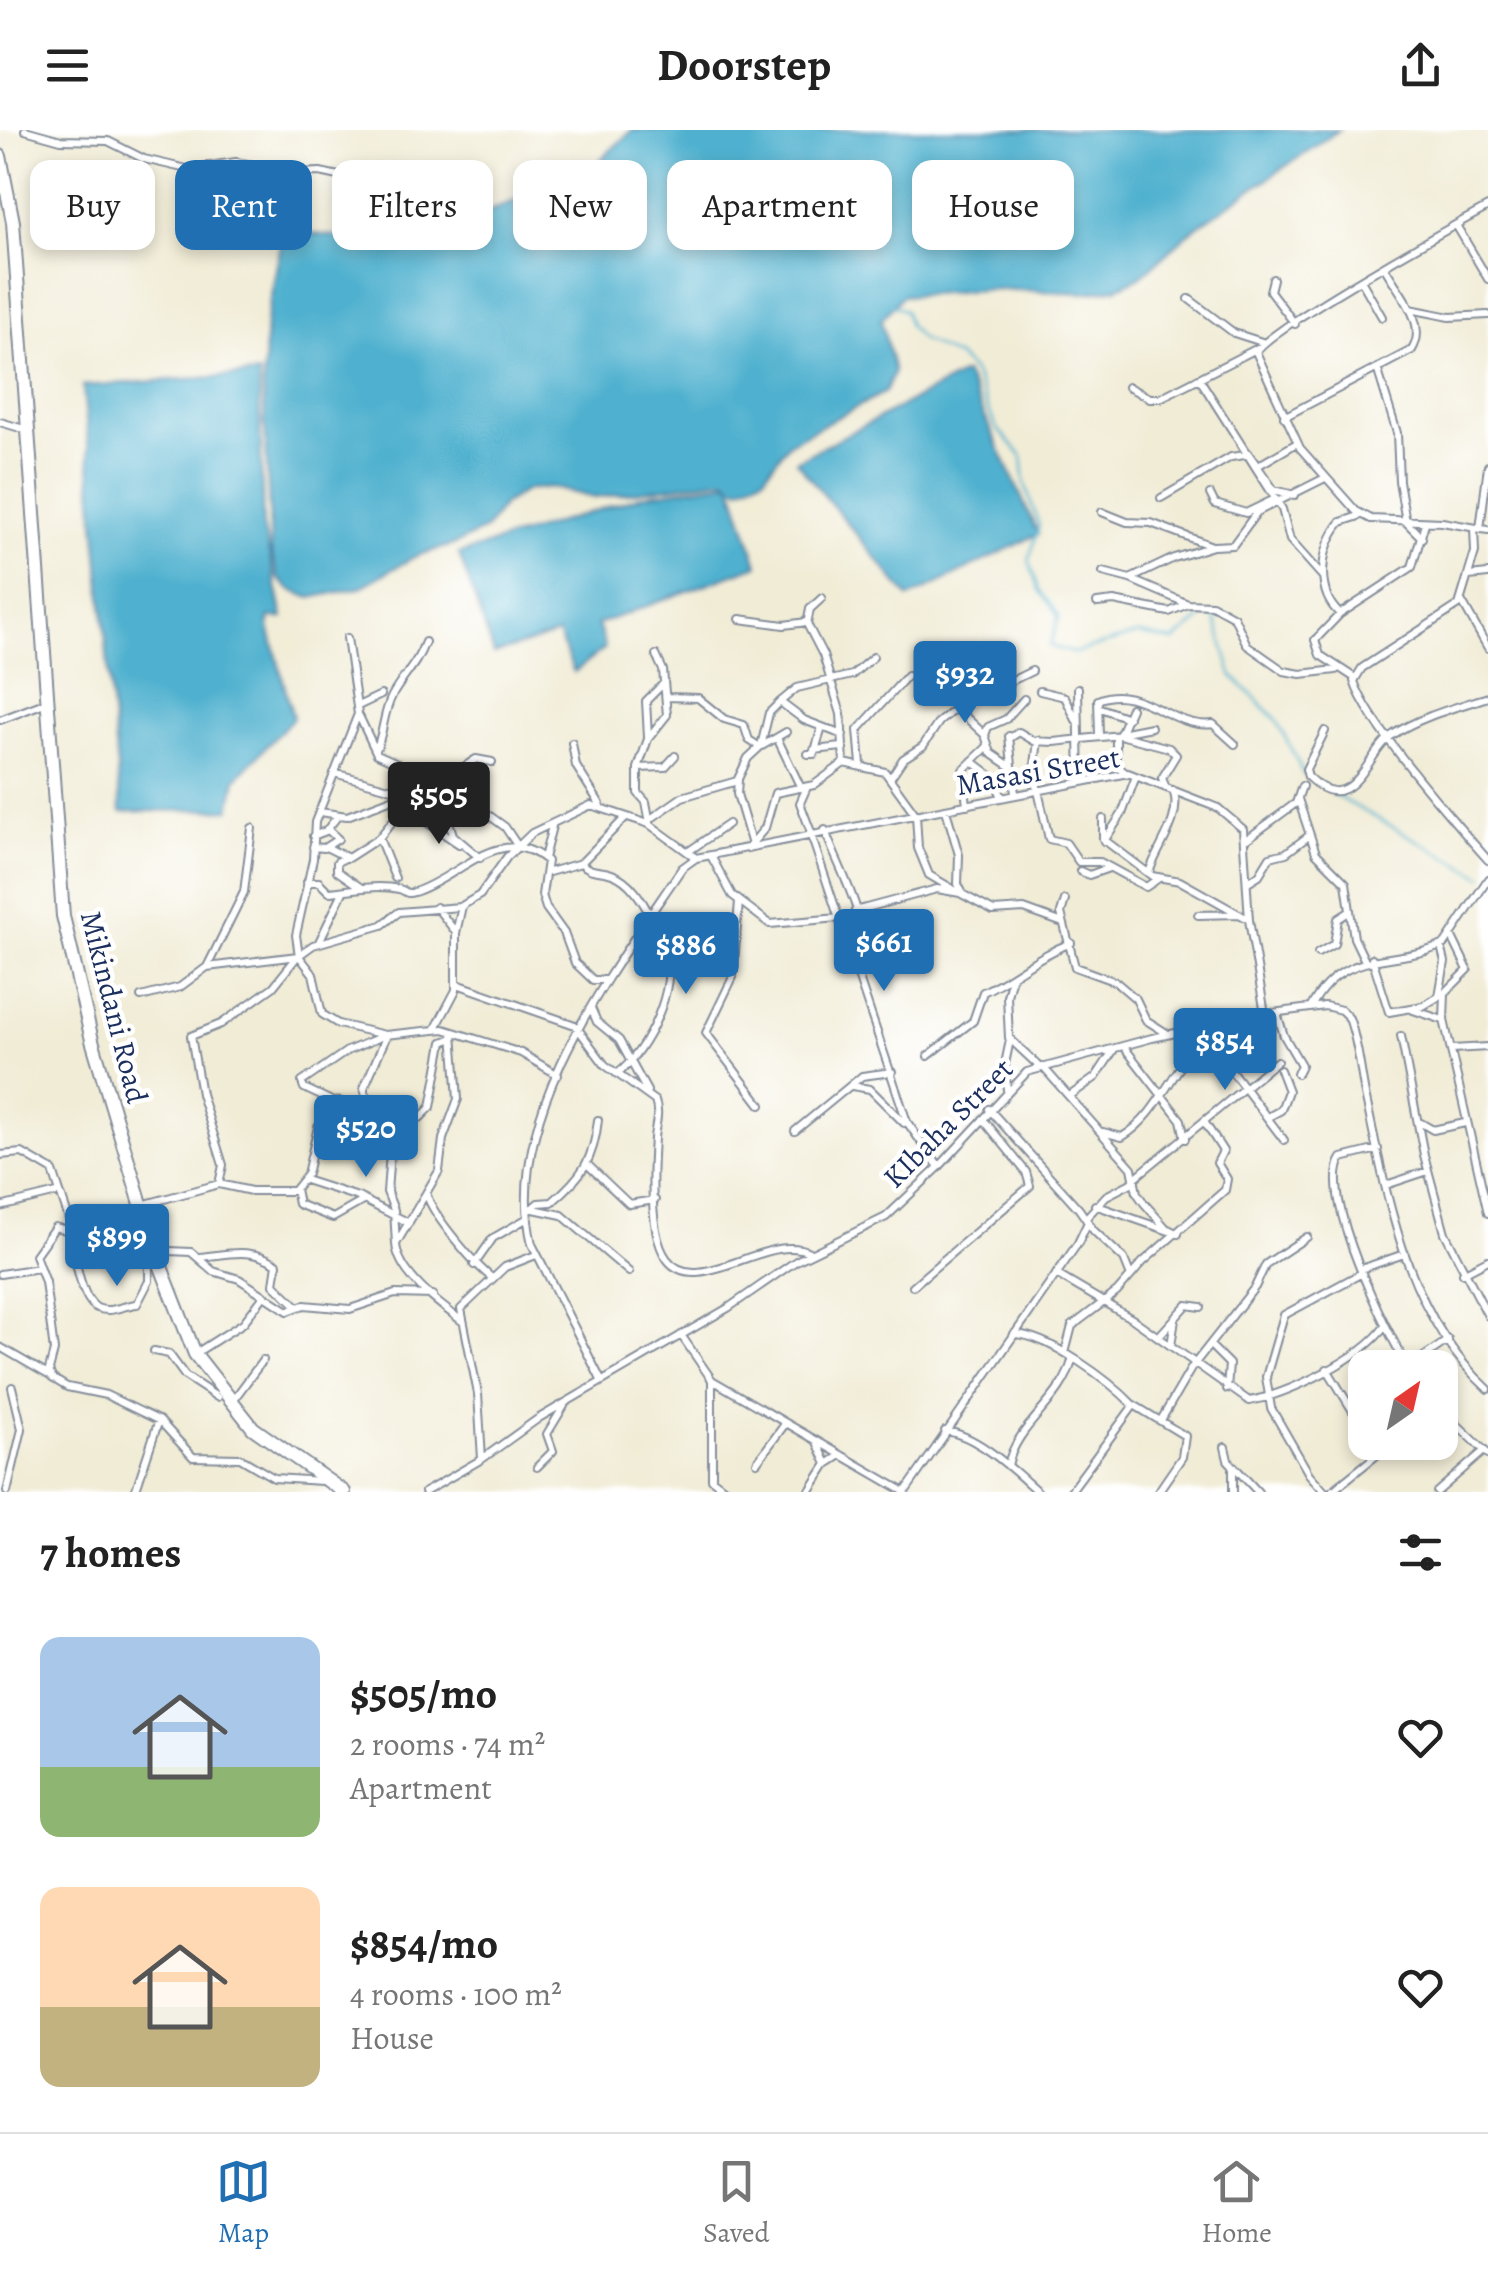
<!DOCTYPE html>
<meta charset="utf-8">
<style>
body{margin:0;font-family:Alegreya,serif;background:#f6f6f6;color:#222;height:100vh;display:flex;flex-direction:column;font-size:38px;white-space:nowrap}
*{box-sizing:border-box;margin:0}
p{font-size:32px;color:#767676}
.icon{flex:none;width:55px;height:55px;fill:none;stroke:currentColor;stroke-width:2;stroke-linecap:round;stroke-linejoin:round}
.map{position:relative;height:1362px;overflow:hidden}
.side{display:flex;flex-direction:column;background:#fff;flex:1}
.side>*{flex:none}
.top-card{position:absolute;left:30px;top:30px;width:1430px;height:90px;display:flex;gap:20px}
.needle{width:65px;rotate:34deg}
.buttons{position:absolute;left:1348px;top:1220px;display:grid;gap:20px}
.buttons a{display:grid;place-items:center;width:110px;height:110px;border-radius:20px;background:#fff;box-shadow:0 5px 15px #0003;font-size:50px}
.price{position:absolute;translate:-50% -85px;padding:0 22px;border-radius:10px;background:#1f6fb2;color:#fff;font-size:32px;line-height:65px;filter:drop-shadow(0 2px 5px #0008)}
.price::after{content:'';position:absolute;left:50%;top:60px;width:30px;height:22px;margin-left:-15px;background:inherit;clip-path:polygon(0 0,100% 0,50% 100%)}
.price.active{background:#222;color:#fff}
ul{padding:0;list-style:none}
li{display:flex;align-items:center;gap:30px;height:250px;padding:0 40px}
li span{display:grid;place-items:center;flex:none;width:280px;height:200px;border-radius:20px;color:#555}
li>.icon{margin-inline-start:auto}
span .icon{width:120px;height:120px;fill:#fffc;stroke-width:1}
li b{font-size:42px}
h2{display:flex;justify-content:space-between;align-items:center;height:120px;padding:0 40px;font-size:42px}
.chip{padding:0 35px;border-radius:20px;background:#fff;box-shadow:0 5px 15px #0003;font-size:35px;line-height:90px}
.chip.active{background:#1f6fb2;color:#fff}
header{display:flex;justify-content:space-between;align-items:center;height:130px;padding:0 40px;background:#fff;font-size:45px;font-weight:600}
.tab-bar{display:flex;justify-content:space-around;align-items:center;height:140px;border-top:2px solid #e0e0e0;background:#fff;font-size:28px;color:#767676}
.tab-bar a{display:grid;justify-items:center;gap:5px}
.tab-bar .active{color:#1f6fb2}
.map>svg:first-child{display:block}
.water{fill:#50b1cf;stroke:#367096;stroke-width:2.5}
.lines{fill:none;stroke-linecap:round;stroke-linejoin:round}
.stream{stroke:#50b1cf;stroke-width:2.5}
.street-casing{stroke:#868e9a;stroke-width:10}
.highway-casing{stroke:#868e9a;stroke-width:16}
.street{stroke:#fff;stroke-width:6}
.highway{stroke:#fff;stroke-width:12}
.labels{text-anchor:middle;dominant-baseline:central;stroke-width:9;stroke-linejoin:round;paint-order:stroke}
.street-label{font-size:30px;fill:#1b2f5e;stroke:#fff}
</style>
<header><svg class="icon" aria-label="menu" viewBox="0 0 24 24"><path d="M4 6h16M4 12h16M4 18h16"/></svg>Doorstep<svg class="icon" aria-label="share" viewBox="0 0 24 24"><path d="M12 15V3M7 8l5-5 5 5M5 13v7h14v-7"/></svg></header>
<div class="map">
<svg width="1488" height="1362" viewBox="0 0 1488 1362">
<rect width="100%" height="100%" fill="#fff"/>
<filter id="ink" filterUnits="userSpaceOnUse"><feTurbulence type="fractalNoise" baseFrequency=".01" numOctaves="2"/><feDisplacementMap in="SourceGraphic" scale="20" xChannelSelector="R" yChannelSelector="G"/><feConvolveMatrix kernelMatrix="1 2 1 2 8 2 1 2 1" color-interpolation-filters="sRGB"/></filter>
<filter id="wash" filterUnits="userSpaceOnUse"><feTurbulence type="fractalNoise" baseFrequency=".0048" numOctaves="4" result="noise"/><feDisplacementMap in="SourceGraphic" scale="40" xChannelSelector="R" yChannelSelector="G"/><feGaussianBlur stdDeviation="2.25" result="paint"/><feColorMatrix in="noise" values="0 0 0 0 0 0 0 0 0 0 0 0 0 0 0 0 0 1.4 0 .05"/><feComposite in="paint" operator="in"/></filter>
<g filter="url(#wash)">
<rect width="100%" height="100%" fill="#f1ecd6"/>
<path class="water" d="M632,0H1339L1195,98L1140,147L1117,158L1083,163L994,159L902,166L881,190L894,242L885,262L789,313L764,346L740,358L732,355L758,435L598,494L605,518L574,542L558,504L494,524L459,424L645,365L730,352L725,349L595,368L550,357L526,360L503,375L486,399L456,414L418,425L359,458L310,468L289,459L278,448L271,421L263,256L266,191L281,114L304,103L382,111L436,103L591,39Z
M965,243L1038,404L909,468L796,331Z
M259,244L263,395L283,488H269V497L293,588L236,649L230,679L121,682L83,256Z"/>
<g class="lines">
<path class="stream" d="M891,174L905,181L909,196L921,209L959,228L973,242L995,296L1022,326L1025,354L1039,396L1029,430L1039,460L1059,486L1050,516L1073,523L1139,504L1174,511L1204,486L1215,487L1232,545L1276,589L1304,645
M1331,663L1482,746"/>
</g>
</g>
<g filter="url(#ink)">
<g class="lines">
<defs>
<path id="street" d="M25,0L61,10L108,11L144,29L187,39L236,32L299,43L320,42L400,59
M1488,77C1451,97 1270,198 1256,222L1300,318L1356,381L1371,389L1442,392L1488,400
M1456,95L1488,149
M1273,149L1270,161L1295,194
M1362,152L1382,187
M1189,169L1234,203L1262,212
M1410,179L1450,187L1488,185
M1378,241L1397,303L1399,351L1406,392L1422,408
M1199,248L1282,379L1290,410L1323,447
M1128,257L1150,268H1160L1258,218
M1284,287L1412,220C1429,193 1398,162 1385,138
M0,292L27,300
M1248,323L1274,360L1295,365
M1259,335L1297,313
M1210,364L1215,374L1246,383L1275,369
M1161,368L1231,327L1245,325
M1102,382L1127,392L1151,393L1212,416
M1474,398L1475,422L1459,475L1362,538L1354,551C1367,593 1456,694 1488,730
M1480,399L1488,336
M1103,442L1130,449L1174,428L1213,416L1233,415L1257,382L1325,348
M1469,446L1488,444
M1130,449L1188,474
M822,468L810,479L807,494L823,525L841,584L844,633
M1462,472L1488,518
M1097,473L1114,471L1169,482L1188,474L1212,475L1234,487L1247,515L1284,541L1301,544L1336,540
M1340,484C1314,461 1321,416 1341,392L1359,386
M740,489L784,495L807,492
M347,508L358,584L315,692L313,729L296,805L299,826L313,844L322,884L338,894L385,905L444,899L521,923L558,945
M1355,548L1320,525L1315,510L1340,484L1412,437L1425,393
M1078,558L1080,650
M1040,561L1065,567L1076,590
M667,567L698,568L724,589L744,595L749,610L760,617
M780,572L804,590L843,605
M360,575L381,565
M1100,578L1128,588
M957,579L985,605L991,623L1010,636
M359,586L377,624L438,651
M0,590L47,572
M1325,601L1306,639L1308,647C1353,690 1366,624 1391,606C1418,587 1457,577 1488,567
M1120,603L1151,597
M1120,604L1131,578
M985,605L988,597L1006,589L1024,569
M1099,605L1098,570C1137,552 1174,600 1213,594L1235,614
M1009,606L1015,664
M1116,606V635L1127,644
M648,607L646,571L664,553
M1010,608L1019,602L1034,611L1054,612L1120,605L1169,618L1176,625L1162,648L1166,658
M778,610L801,658
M1038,610L1034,643L1049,709L1066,713L1079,732H1100L1146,757L1159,748
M572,613L576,636L600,674
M762,616L786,602
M376,620C384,602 383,583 392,566C404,544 415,538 425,512
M814,620L842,617
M808,624H814L822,597
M972,631L993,647L1002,667
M861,634L858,600L907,546
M638,638L665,637L675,626
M334,643L404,662L447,648L476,629L492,632
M891,647L903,629L923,616L939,592L979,559L999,557L1032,541
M441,650L505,697L517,715
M738,650L737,664L752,715
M807,657L800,673L811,702
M421,659L440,671L469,674
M1298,669L1316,723L1346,753L1354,808L1365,831
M967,675L963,640L988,616
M946,680L959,725L958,754L963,764
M320,682L347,686L400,666
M397,687L431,679L443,671L453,705L480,728
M1103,689V709L1152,746L1180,751L1248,789
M649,690L682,667L737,651L748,628L761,616L769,583L780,572L797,558L852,545L873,527
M425,691L459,714
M650,693L646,672L638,663V638L648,609L667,585L663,540L656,525
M825,700C839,742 876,797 859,843
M810,702L907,992L939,1037
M313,706L326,701L337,687
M1247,709L1296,673L1302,656
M1104,711L1122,684L1136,646
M313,717L324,718L338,709L327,699
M326,717L348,728L379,708
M748,718L765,698L775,663L814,655L844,633L885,642L916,685L918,718L929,745L958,762
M689,721L728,694
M711,726L732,765L770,794L839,788
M345,728L337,732V741L360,757
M544,728L552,696
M581,733C592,744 599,739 612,744C630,750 642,770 651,787
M1080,741L1089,745L1109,738
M549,742L581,733L626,687
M1149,743C1156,719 1182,689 1174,663
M395,748L379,708L400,682L401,662
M307,752H319L329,762C353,760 375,754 399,759C407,761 405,765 414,762C458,749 501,691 547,731L542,765L546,778L564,803L575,833L593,850H607
M1248,752L1259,745L1270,727L1286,723L1310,705
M1065,770L1061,783L1075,837L1116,852L1136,869L1146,890L1168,904
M739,771L733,847L706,903L761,975
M436,777L455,801
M855,781L937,759L960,763L993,781L1024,779L1063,793
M1198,785L1239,784
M1452,807L1468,840L1445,863L1444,890L1488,1083
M319,812L343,762
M1318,823L1334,814L1338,789L1349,782
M1372,828L1389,882L1423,876L1445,863
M207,837L244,762L252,698
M1012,847L1007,866L1009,908L1040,937
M457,854L575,895L605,935L655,971C660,984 655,995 654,1008C652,1038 649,1106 667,1129C697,1170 770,1099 811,1123
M1439,866L1445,832L1441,816
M141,867L180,857L207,837L298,826L313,815L382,795L399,782L460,777L480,765L507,727L532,703L591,675L649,694L696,728
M1311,877C1343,816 1396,837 1445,814L1488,749
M591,878L597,892L619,910L647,961
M1413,880L1443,890
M1277,883L1284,906L1301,935L1297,944
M1204,896L1215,919L1284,1010
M436,898L456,860V803L462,776
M453,903L458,969L443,1009L439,1041L396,1114C398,1144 439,1174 462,1191
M1401,906L1424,1025L1445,1103L1488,1186
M1124,917L1181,990L1185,1009
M1452,919L1488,917
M928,926L973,891L983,862C1017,846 1034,827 1071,813
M1043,937L1132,1038L1137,1063L1144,1073L1166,1098L1178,1104
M617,944C647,922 678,857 666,820L652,808L638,806
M852,956L870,959L904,993
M1007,960L1005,934L1010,910
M1071,965L1096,947L1113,921
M338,971L390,988H420L431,977L443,912L453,908
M369,976L364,958L387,905
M989,979L1079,1079L1094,1101L1124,1129L1130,1144
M1268,987L1281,980L1288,961L1280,940
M1421,993L1433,1000L1465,993
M795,1001L862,946L892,942
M1103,1002L1122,1007C1162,983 1172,934 1208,906
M314,1014L357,1027
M1378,1019L1342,1028C1318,1064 1386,1202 1409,1238
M390,1022L387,1062L394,1080L396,1114
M0,1025L22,1023L53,1041L72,1098L80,1106L145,1091
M589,1036L629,1074L655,1070
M1136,1047L1277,931
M305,1050L358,1067L409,1093
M219,1054L251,1061H295
M1386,1055L1428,1041
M427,1065C433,1086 474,1134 492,1148
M363,1071L333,1088L298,1074L295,1059L307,1044L318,997L340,975L304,958L302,952L347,921L383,906
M142,1075L219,1054L223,1035L201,964L191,906L221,894L273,857L297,827
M1095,1075L1169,1101
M0,1077L57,1063
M529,1078L562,1085L629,1142
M531,1079L538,1073L552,1072C582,1047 594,1029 598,990
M1086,1088L1106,1066L1135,1051
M73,1103C72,1120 81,1170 97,1178C111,1184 123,1175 137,1174L149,1151V1128L169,1121L191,1122L213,1141L239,1149L288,1181L304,1175L350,1179L395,1164L433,1165
M76,1103L55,1097L35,1125L45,1152L54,1221L49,1240L52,1248L67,1257L106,1265L160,1291L193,1327L240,1328L274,1348L322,1351
M200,1127C230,1124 250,1117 277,1134L274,1154L298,1177
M474,1135L493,1108L526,1089
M1361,1139L1404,1124
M1463,1143L1488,1130
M0,1144L39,1138
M1056,1144L1134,1190L1249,1271C1286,1265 1363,1228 1385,1196
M913,1156L1030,1056L1026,1042L983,989
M1014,1204C1049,1205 1110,1251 1133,1275
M681,1205L712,1250L905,1362
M1158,1207L1187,1175L1201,1177
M1171,1216L1175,1189
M0,1217L50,1246
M1212,1217L1229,1234L1227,1259
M154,1221L169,1224L185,1246L217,1267
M196,1223L243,1193L264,1166
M1065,1223L1072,1196L1117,1162L1143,1132L1225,1060L1227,1049L1217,1033L1223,1021L1205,993
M1409,1237L1448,1210
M1327,1239L1365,1301
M601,1250L532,1114C501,984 614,839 682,738L696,728L1128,643L1218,678L1243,699L1249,790L1265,884
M712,1251V1349L729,1362
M231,1273L263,1230
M1440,1278L1488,1324
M1161,1290L1192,1237L1255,1157L1266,1134L1307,1107
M945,1301C978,1305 1014,1341 1038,1362
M817,1312L827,1334
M1225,1317L1228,1330L1258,1362
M482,1329L478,1264L461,1179L505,1137L536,1125
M757,1332L785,1294
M1008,1336C1015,1295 1063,1271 1072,1230
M537,1337L553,1321L547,1304L564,1276
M7,1362L22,1299L12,1257
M135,1362L159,1290
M425,1362L482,1329L539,1288L728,1178L796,1131L886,1087L939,1037L1027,942L1152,908L1265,884L1325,876L1341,880L1349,888C1358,912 1360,939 1365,964C1387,1066 1406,1185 1488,1259
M809,1362L827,1334L841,1325
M905,1362L1078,1113L1088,1092
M1070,1362L1134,1275L1185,1306L1182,1327L1158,1362
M1233,1362V1338
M1325,1362L1309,1344L1271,1278L1266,1247L1284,1185L1362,1143
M1331,1362L1393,1312
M1437,1362L1484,1321"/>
<path id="highway" d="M0,26L13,92L63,786L92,910L156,1124L195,1224L253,1298L344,1362"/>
</defs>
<use href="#street" class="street-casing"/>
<use href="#highway" class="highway-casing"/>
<use href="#street" class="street"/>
<use href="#highway" class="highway"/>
</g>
</g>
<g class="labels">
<g class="street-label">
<text transform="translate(1038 641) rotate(-10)">Masasi Street</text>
<text transform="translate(114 877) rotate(76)">Mikindani Road</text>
<text transform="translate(948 993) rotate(-45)">KIbaha Street</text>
</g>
</g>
</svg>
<div class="buttons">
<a><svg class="needle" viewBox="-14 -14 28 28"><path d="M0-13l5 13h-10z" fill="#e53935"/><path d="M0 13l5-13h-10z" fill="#767676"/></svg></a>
</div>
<b class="price" style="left:965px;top:596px">$932</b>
<b class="price active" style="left:439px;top:717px">$505</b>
<b class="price" style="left:884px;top:864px">$661</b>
<b class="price" style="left:686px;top:867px">$886</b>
<b class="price" style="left:1225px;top:963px">$854</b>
<b class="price" style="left:366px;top:1050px">$520</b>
<b class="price" style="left:117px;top:1159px">$899</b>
<div class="top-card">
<a class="chip">Buy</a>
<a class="chip active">Rent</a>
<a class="chip">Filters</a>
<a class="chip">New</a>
<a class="chip">Apartment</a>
<a class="chip">House</a>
</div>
</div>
<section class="side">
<h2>7 homes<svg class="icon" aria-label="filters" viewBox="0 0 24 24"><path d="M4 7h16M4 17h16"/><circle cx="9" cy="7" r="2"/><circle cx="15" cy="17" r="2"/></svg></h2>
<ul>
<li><span style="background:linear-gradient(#a9c7e8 65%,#8fb573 0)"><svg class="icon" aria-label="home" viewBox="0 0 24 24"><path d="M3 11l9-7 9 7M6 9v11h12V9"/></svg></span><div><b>$505/mo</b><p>2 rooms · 74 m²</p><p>Apartment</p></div><svg class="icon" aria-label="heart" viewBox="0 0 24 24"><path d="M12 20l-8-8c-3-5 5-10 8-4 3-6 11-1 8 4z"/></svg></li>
<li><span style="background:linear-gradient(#ffd9b3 60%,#c2b280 0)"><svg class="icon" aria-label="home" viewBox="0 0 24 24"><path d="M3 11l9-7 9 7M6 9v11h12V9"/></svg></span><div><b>$854/mo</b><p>4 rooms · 100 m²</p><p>House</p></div><svg class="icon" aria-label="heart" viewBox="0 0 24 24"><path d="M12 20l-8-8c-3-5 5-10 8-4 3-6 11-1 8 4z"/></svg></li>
</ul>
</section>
<nav class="tab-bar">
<a class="active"><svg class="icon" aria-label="map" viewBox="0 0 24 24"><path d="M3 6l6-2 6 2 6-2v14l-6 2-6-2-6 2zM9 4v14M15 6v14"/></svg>Map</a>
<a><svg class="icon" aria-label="saved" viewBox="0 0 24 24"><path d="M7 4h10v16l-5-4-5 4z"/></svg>Saved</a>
<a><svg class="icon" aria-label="home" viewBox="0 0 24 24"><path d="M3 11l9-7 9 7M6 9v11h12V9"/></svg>Home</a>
</nav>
